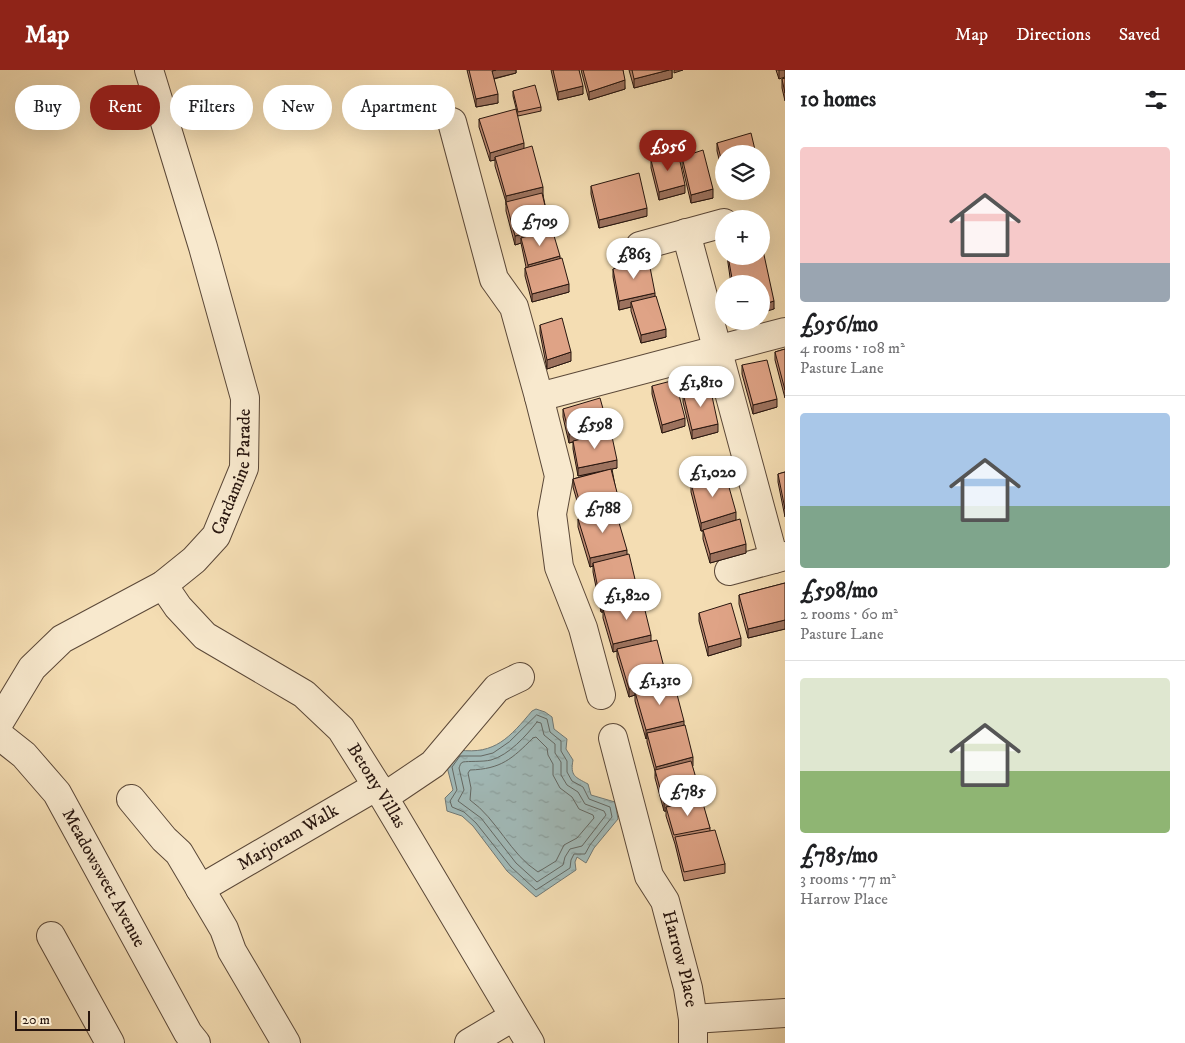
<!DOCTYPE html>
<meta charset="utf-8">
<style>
body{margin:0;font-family:"IM FELL DW Pica",serif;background:#f6f6f6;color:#202124;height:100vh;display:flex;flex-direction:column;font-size:19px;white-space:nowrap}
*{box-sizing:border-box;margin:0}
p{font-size:16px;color:#757577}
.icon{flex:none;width:28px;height:28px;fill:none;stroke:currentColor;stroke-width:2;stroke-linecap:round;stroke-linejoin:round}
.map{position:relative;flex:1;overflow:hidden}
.drawer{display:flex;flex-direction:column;background:#fff;width:400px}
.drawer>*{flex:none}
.top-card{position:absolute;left:15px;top:15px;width:475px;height:45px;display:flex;gap:10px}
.fabs{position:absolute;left:715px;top:75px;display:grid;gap:10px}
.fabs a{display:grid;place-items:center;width:55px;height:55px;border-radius:50%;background:#fff;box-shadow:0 5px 20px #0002;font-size:25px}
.scale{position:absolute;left:15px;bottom:12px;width:75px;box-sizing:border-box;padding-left:5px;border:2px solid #28160f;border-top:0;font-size:14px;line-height:18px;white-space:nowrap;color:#28160f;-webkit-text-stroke:4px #f8e9ce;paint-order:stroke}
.price{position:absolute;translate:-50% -42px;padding:0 11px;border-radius:18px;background:#fff;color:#222;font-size:16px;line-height:32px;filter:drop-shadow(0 1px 2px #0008)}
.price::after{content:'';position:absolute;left:50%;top:30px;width:15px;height:11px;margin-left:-8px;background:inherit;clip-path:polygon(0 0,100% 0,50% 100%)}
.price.selected{background:#8f2418;color:#fff}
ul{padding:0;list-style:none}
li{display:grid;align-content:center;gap:10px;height:265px;padding:0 15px}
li+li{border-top:1px solid #e0e0e0}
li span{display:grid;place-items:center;height:155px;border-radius:5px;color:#555}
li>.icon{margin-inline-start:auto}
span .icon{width:90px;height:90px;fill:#fffc;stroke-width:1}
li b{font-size:21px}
h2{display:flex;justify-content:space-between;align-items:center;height:60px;padding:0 15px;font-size:21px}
.pill{padding:0 18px;border-radius:22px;background:#fff;box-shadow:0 5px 20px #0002;font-size:18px;line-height:45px}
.pill.selected{background:#8f2418;color:#fff}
header{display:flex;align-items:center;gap:30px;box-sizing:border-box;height:70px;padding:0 25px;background:#8f2418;color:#fff}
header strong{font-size:24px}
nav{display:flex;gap:28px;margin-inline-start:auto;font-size:18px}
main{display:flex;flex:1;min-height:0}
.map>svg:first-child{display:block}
.water{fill:url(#water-ripples);stroke:#717874}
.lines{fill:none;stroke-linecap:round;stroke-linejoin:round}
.shore{stroke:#646863;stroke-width:1}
.minor-casing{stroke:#5b4838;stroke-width:30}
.minor{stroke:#f8e9ce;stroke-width:28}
.wall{fill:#c08c73;stroke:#28160f}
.shaded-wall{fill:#9c725e;stroke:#28160f}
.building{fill:#dfa386;stroke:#28160f}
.labels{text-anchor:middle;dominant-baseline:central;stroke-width:5;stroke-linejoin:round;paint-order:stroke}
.street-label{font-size:18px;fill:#28160f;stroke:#f8e9ce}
</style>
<header>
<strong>Map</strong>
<nav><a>Map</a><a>Directions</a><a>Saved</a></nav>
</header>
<main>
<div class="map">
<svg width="785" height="973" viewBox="0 0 785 973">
<defs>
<pattern id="water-ripples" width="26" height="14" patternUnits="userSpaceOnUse" patternTransform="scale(1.25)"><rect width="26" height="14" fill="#a1b9b7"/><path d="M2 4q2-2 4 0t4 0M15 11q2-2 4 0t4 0" fill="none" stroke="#8b9e9c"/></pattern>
</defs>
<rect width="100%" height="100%" fill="#f4ddb3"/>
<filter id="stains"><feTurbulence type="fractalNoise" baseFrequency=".004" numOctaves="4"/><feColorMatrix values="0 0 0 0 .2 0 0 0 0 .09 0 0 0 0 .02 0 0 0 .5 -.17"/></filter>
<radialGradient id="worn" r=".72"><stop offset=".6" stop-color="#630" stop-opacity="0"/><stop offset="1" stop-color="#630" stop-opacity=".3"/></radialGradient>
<path class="water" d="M536,639L545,642L552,647L554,659L567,669L566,679L573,690C570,706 575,707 588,714L591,725L615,732L618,749L594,778L586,793L577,787L575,792L576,800L536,827L507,801L473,756L462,746L447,741L445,728L453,720L447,697L459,680C495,685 510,667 532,641Z"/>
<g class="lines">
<path class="shore" d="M537,645L547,649L550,662L561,671V681L567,691V702L572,711L583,717L589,729L610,737L612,747L590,775L585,784H574L571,790L570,798L536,820L511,797L476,753L464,742L452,737L450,731L457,720L452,697L460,686H481L493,683L509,672Z
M537,652L541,653L544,665L555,674V683L561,692V705L567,715L578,722L585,734L604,741L606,745L582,776L570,779L565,787L563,795L537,812L516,793L481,748L458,731L464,720L459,698C460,696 460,693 463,692C468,691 483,692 491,690C509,685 526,666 537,652Z
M533,668L536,667L547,678L548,685L553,694V705L560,718L572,727L579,739L593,745L594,748L577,768L564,775L556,791L538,802C510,784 497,749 470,730L471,718L468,703L470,700C501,699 512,689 533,668Z"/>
<defs>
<g id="minor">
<path d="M452,52L494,209L514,237L539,327L559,406L552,444L559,497L583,558L601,625"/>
<path d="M686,163L774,489"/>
<path d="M640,176L724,153"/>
<path d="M539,327L785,262"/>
<path d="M729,501L785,486"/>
<path id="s1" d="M163,515L178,537L205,566L304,624L341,659L377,716L530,973"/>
<path id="s2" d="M0,651L32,598L62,569L163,515L194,490L216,466L244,398L245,328L203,177L149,0"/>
<path id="s3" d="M0,666L24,685L57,723L188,963L196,973"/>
<path id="s4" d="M613,668L649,806L665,831L688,918L693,949V973"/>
<path d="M384,727L433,694L497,618L520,607"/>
<path d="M131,729L164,769L179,783L224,859L232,881L286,973"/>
<path id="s5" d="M200,819L377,716"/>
<path d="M51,866L110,973"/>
<path d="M693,949L785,943"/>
<path d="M469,973L513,947"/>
</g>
</defs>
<use href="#minor" class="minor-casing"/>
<use href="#minor" class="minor"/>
</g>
<path class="wall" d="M467,0H516V3L494,9L498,33L476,37Z
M551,0H579L583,24L558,30Z
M581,0H623L625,19L589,30Z
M629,0H672V8L634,18Z
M776,0H785L779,9Z
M785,8V31L782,18V9Z
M513,21L541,37V41L518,46L513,26Z
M479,49L524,79L543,125L550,159L560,188L569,222L532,232L525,206V198L526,197L521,173L515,175L506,141V132L495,96V90L490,91L479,57Z
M717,73L724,84V109L717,81Z
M682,87L713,128L691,133L682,95Z
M651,90L685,123L659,130L651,98Z
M591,116L647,146L599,158L591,124Z
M727,186H761L774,239L761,214H731Z
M613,199L655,226L666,267L641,273L631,241V237L619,240L613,207Z
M540,255L571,291L547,299L540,263Z
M785,279V328L775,290V282Z
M742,295L777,337L753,344L742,304Z
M652,316L685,356L662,363L652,324Z
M683,323L718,362L692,369L683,332Z
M563,339L607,362L593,366L617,398L612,399L620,443L616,444L639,529L651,571L667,614L684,655L692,696L701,730L710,758V761L725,794V803L684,811L675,774L666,746V741H664L655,708V701L647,672V668L646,669L635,631V625L629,627L617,587V581L613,582L603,548V542H601L593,502V496L590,497L578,457V449L582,448L573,417V409L598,402L578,406L573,379V372L569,373L563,347Z
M785,402V447L778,412V404Z
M691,413L736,450L746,483L710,493L703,469V461H701L691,422Z
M785,513V559L748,568L739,534V525Z
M699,543L741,576L708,586L699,551Z"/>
<path class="shaded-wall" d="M496,0H516V3L492,9V1Z
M669,0H672V8L634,18V9Z
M674,0H683L674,3Z
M779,0H785V7L779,9Z
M625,10V19L589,30V22Z
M583,16V24L558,30V22Z
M498,24V33L476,37V29Z
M524,73V81L495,87V90L490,91V83Z
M685,115V123L659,130V122Z
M543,117V126L506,135V126Z
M713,119V128L691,133V125Z
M647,138V146L599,158V150Z
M550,157V165L521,168V173L515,175V166Z
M560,186V195L528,203V195Z
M569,214V222L532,232V224Z
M655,223V231L631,232V237L619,240V231Z
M774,231V239L761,243V235Z
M666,259V267L641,273V265Z
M571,282V291L547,299V290Z
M777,329V337L753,344V335Z
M685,348V356L662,363V355Z
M607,353V362L569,373V364Z
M718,354V362L692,369V360Z
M617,390V398L578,406V398Z
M620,434V443L583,452V444Z
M736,442V450L701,461V453Z
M746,474V483L710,493V484Z
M627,480V488L593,493V496L590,497V488Z
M639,526V534L603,539V542H601V534Z
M785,550V559L748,568V559Z
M651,565V573L617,579V581L613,582V574Z
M741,568V576L708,586V577Z
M667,609V617L635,622V625L629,627V619Z
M684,651V660L647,663V668L646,669V660Z
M693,687V696L656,706V697Z
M701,725V733L666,737V741H664V733Z"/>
<path class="building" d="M469,0H496L492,1L498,24L476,29Z
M553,0H579L583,16L558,22Z
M583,0H623L625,10L589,22Z
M632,0H669L634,9Z
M785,8V23L782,9Z
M535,15L541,37L518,42L513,21Z
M516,39L524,73L490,83L479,49Z
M751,63L756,84H724V100L717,73Z
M532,76L543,117L506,126L495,87Z
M703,80L713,119L691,125L682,87Z
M678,82L685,115L659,122L651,90Z
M639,103L647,138L599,150L591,116Z
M542,123L550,157L515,166L506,132Z
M552,159L560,186L528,195L521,168Z
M761,171L774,231L761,235V214H733L728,186H761Z
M648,187L655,223L619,231L613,199Z
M562,188L569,214L532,224L525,198Z
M656,226L666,259L641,265L631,232Z
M562,248L571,282L547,290L540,255Z
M785,279V320L775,282Z
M767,290L777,329L753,335L742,295Z
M675,310L685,348L662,355L652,316Z
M710,317L718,354L692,360L683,323Z
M600,328L607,353L569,364L563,339Z
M611,362L617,390L578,398L573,371Z
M611,399L620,434L583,444L573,409Z
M785,402V439L778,404Z
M725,403L736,442L701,453L691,413Z
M615,439L627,480L590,488L578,449Z
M740,449L746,474L710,484L703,460Z
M629,484L639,526L601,534L593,493Z
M785,513V550L748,559L739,525Z
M642,528L651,565L613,574L603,539Z
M731,533L741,568L708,577L699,543Z
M657,570L667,609L629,619L617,579Z
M674,613L684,651L646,660L635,622Z
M685,655L693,687L656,697L647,663Z
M691,691L701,725L664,733L655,700Z
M702,730L710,758L674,765L666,737Z
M715,760L725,794L684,802L675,767Z"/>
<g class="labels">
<g class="street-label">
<text stroke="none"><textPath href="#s2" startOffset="358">Cardamine Parade</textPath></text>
<text stroke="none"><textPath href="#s1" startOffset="299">Betony Villas</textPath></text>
<text stroke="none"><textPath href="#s5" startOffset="102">Marjoram Walk</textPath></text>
<text stroke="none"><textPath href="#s3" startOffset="178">Meadowsweet Avenue</textPath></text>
<text stroke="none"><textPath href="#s4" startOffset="232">Harrow Place</textPath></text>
</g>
</g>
<rect width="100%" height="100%" filter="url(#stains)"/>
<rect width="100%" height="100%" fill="url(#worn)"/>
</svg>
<div class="fabs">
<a><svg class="icon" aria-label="layers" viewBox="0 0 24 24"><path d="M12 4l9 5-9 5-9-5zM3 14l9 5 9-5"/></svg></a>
<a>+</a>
<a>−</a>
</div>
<div class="scale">20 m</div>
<b class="price selected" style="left:668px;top:102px">£956</b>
<b class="price" style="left:540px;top:177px">£709</b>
<b class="price" style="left:634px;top:210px">£863</b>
<b class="price" style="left:701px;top:338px">£1,810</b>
<b class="price" style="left:595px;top:380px">£598</b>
<b class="price" style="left:713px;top:428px">£1,020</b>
<b class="price" style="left:603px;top:464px">£788</b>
<b class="price" style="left:627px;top:551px">£1,820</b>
<b class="price" style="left:660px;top:636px">£1,310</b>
<b class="price" style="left:688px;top:747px">£785</b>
<div class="top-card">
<a class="pill">Buy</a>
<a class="pill selected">Rent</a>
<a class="pill">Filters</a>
<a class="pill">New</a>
<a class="pill">Apartment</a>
</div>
</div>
<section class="drawer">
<h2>10 homes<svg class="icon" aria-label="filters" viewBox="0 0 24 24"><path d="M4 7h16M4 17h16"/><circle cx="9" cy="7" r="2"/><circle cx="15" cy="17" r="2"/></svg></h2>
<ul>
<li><span style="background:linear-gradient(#f6c9c9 75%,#9aa5b1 0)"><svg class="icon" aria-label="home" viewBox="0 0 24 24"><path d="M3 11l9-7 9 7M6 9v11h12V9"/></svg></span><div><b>£956/mo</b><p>4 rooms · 108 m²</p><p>Pasture Lane</p></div></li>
<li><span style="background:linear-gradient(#a9c7e8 60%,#7fa58c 0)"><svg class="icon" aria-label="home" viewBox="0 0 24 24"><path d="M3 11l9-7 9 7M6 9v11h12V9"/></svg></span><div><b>£598/mo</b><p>2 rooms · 60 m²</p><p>Pasture Lane</p></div></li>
<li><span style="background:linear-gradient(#dfe7d0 60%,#8fb573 0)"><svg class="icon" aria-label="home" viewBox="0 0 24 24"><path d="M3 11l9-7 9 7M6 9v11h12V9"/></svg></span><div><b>£785/mo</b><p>3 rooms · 77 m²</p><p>Harrow Place</p></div></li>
</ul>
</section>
</main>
